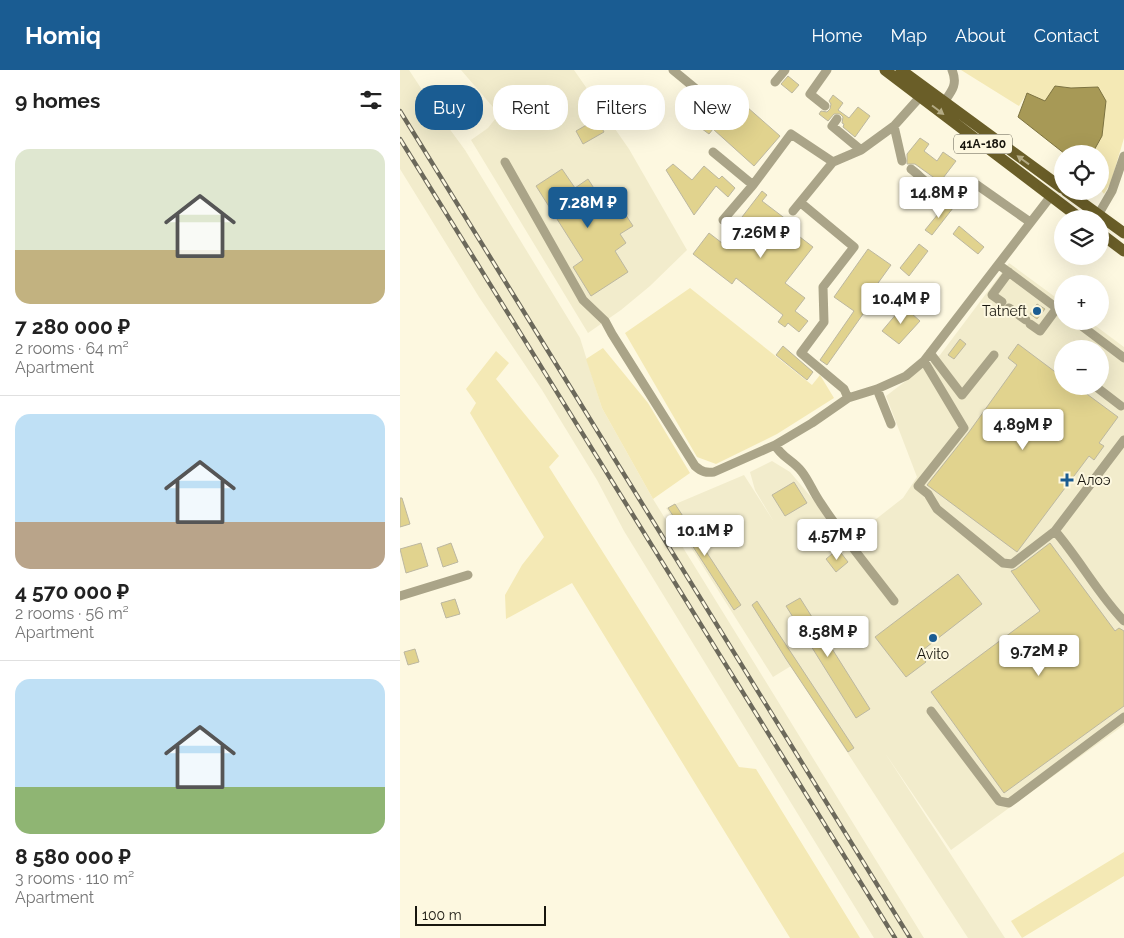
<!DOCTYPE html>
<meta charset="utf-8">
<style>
body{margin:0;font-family:Raleway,sans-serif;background:#f6f6f6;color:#222;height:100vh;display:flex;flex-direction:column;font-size:19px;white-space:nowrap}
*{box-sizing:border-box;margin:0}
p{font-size:16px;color:#767676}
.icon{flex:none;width:28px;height:28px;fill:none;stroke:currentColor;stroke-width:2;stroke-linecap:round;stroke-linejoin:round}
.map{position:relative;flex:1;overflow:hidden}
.sheet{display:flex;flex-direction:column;background:#fff;width:400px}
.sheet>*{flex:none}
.guide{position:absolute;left:15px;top:15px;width:475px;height:45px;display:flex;gap:10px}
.tools{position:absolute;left:654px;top:75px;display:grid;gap:10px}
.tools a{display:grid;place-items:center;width:55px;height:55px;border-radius:50%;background:#fff;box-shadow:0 5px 20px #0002;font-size:25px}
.scale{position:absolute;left:15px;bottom:12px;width:131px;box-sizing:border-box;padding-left:5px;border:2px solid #18160e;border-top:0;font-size:14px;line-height:18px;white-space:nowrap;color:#18160e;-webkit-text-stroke:4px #fdf8e0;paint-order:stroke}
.price{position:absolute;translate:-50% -42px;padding:0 11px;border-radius:5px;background:#fff;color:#222;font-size:16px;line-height:32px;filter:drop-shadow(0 1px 2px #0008)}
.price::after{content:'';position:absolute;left:50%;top:30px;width:15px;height:11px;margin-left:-8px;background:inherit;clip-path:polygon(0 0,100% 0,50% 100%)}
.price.active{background:#1a5c92;color:#fff}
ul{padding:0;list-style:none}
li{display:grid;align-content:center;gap:10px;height:265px;padding:0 15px}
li+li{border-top:1px solid #e0e0e0}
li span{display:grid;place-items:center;height:155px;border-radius:15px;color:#555}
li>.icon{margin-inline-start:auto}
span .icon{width:90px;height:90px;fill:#fffc;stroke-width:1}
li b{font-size:21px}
h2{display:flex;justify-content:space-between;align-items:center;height:60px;padding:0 15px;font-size:21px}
.tag{padding:0 18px;border-radius:20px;background:#fff;box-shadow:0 5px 20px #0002;font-size:18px;line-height:45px}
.tag.active{background:#1a5c92;color:#fff}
header{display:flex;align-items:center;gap:30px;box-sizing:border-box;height:70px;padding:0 25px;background:#1a5c92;color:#fff}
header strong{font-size:24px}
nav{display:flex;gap:28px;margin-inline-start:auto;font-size:18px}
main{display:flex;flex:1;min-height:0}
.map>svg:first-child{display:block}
.built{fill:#f2eccc;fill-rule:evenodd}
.green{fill:#f4e9b5}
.water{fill:#a79956;stroke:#7c7240}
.building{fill:#e1d38e;stroke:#bcb7a0}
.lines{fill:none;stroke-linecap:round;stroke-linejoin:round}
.minor{stroke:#aaa488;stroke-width:9}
.major{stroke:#6a5e28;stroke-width:11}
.rail-casing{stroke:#6c695b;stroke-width:4.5}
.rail{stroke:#fdf8e0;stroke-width:2.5;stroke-dasharray:8;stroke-linecap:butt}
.oneway{fill:#b4ab84}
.poi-dot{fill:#1a5c92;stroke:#fdf8e0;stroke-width:2}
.labels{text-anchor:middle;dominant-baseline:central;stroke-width:4;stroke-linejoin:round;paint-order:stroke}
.shield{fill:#fdf8e0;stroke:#5d5a4d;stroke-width:1}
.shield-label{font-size:12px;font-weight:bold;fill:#18160e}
.poi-label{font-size:14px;fill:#18160e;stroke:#fdf8e0;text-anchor:end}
</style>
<header>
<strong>Homiq</strong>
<nav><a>Home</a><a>Map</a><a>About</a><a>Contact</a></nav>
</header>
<main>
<section class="sheet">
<h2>9 homes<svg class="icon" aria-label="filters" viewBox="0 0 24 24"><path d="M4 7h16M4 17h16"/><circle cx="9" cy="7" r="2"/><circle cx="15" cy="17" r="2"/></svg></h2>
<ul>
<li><span style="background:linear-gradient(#dfe7d0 65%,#c2b280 0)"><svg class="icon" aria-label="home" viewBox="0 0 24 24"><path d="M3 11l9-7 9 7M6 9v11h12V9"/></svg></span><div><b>7 280 000 ₽</b><p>2 rooms · 64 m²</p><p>Apartment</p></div></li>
<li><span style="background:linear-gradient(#bfe0f5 70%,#b9a48a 0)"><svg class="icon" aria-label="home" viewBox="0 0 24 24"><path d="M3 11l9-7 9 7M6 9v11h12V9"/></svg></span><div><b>4 570 000 ₽</b><p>2 rooms · 56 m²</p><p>Apartment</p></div></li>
<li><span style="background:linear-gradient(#bfe0f5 70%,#8fb573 0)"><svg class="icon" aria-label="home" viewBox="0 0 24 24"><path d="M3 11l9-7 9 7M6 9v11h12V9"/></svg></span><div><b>8 580 000 ₽</b><p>3 rooms · 110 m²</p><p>Apartment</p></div></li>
</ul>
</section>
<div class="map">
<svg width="724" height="868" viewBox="0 0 724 868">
<rect width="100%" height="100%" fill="#fdf8e0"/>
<path class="built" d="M0,0H9L32,35L65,80L180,268L202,338L253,429L524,868H474L224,461L197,410L142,320L79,227L0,99Z
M61,0H174L229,79L287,180L250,216L221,240L188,263L71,70L88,58L99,44Z
M609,193L662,232V251H689L724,277V655L551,780L485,683L605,868H568L391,596L373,607L266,438L344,405L374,452L355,420L350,402L372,391L390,402L448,471L503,428L517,407L486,326L540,285ZM662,279H700V316H662Z"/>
<path class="green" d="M561,0H724V68L711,112L704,124L700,119V84H692L702,66L698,17L671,18L655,16L645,32L627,23L619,36Z
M290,218L412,315L420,305L434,328L377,364L316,394L297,387L225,263Z
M203,278L248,333L290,403L253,429L202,338L186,289Z
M96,281L109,293L96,309L159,386L149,397L339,697L356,699L460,868H390L172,513L106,549L105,525L122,495L144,467L70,343L76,333L66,319Z
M724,782V806L622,868L611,851Z"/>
<path class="water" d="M655,16L671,18L698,17L706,31L702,66L692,84H665L618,47L627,23L645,31Z"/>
<path class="building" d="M388,6L399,15L392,23L381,14Z
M433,25L443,33L438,40L449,48L458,37L470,46L455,67L443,57L444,54L442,53L443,47L440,44H434L428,51L419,44L421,41L427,42L430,39L431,34L429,31Z
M347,37L380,66L354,96L313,59L309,64L294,53L303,41L328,59Z
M197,49L204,62L183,74L176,61Z
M520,68L529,74L524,81L537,91L543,82L556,91L540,112L515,94H507V84Z
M273,94L292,110L304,96L319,109L322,106L335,118L328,127L316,116L294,145L266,100Z
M162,99L175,118L188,109L208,140L218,133L233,156L220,164L226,173L215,181L228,202L191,226L173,197L183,190L136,116Z
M362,121L367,125L362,131L391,153L387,157L413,177L385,213L405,228L395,241L408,251L399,262L388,253L385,257L378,252L383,245L336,208L332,214L293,184L309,163L322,173Z
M547,133L553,138L532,165L525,160Z
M559,156L584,177L578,184L553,164Z
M519,174L528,181L509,206L500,198Z
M468,179L491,195L468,227L473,230L427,295L420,290L454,241L434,227Z
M637,234L645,239L637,249L630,244Z
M503,236L520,251L499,274L482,261Z
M560,269L566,274L554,289L548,285Z
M618,274L662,307V316H676L718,347L699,373L704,376L694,390L689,386L617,482L527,415L569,362L617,295L608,288Z
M383,276L413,302L407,310L376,285Z
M394,412L407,433L385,446L372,425Z
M0,428H2L10,454L0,457Z
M275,434L341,535L334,540L268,438Z
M21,473L28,496L6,503L0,479Z
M51,473L58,492L43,497L37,478Z
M650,473L715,561L719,558L724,561V636L604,723L531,622L640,541L611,501L616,499Z
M438,479L448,492L436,502L426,489Z
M558,504L582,534L519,583L526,592L506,607L475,567Z
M400,528L470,639L456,648L386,536Z
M55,529L60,544L46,548L41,533Z
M357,531L454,678L448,682L386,589L352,535Z
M15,579L19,592L8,595L4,582Z"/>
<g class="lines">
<path class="minor" d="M273,0L319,38
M375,12L385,0
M544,32C552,21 558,14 552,0
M425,36L410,24L427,0
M437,49L432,56L461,80
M494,56L502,91
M313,82L353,115
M105,92L183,230L205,251L212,264L295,396C302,402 306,403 314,402L375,375L412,353L448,328L477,319L506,306L524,291L651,126
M511,99C518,104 526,113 533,117C548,124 563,109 577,115L630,152
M401,133L454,177L423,217L424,252L401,283L444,319L448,328
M393,141L433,92L461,80L494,56L520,27
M698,145L712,121L724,86
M323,150L353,115L391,64L433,92
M599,195L662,242
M602,232L592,225L609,202
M609,238L626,250
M675,251L724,288
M630,254L640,261L657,238
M530,283L562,325L594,285
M524,291L564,358L518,416L528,424L537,439L603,493L612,494L655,461
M695,316L721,336
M477,319L491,354
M724,370L655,461C680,490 698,524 724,551
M375,375C382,388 393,390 402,402C409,411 413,422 420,432C442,466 469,498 494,531
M0,526L68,505
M531,641L599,731L609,733L724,647"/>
<path class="major" d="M485,0L681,149
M501,0L662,118
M666,121L724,163
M700,163L724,181"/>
<defs>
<path id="rail" d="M0,41L510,868
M0,69L495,868"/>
</defs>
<use href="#rail" class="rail-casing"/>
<use href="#rail" class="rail"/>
</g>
<defs><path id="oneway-solid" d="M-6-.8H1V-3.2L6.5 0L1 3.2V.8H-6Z" transform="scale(1.25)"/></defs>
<g class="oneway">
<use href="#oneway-solid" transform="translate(538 40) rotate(37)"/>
<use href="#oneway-solid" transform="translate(623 90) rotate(-144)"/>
</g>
<g class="poi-dot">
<circle cx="637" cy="241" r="5"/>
<path d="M664.5 402.5h5v5h5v5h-5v5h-5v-5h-5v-5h5z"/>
<circle cx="533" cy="568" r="5"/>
</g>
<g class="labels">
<rect class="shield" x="554" y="64.5" width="58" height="19" rx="4"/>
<g class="shield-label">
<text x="583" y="74">41А-180</text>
</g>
<g class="poi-label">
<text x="627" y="241">Tatneft</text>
<text x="677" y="410" text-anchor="start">Алоэ</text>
<text x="533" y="584" text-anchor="middle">Avito</text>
</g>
</g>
</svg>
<div class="tools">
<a><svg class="icon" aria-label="locate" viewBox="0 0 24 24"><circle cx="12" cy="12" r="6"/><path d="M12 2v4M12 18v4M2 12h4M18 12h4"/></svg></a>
<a><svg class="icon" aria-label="layers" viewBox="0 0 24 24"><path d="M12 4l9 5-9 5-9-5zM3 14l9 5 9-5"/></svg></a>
<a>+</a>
<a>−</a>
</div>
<div class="scale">100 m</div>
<b class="price" style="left:539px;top:149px">14.8M ₽</b>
<b class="price active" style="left:188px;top:159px">7.28M ₽</b>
<b class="price" style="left:361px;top:189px">7.26M ₽</b>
<b class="price" style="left:501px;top:255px">10.4M ₽</b>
<b class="price" style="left:623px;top:381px">4.89M ₽</b>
<b class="price" style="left:305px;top:487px">10.1M ₽</b>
<b class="price" style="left:437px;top:491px">4.57M ₽</b>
<b class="price" style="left:428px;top:588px">8.58M ₽</b>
<b class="price" style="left:639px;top:607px">9.72M ₽</b>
<div class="guide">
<a class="tag active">Buy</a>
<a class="tag">Rent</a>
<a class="tag">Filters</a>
<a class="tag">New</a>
</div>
</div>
</main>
